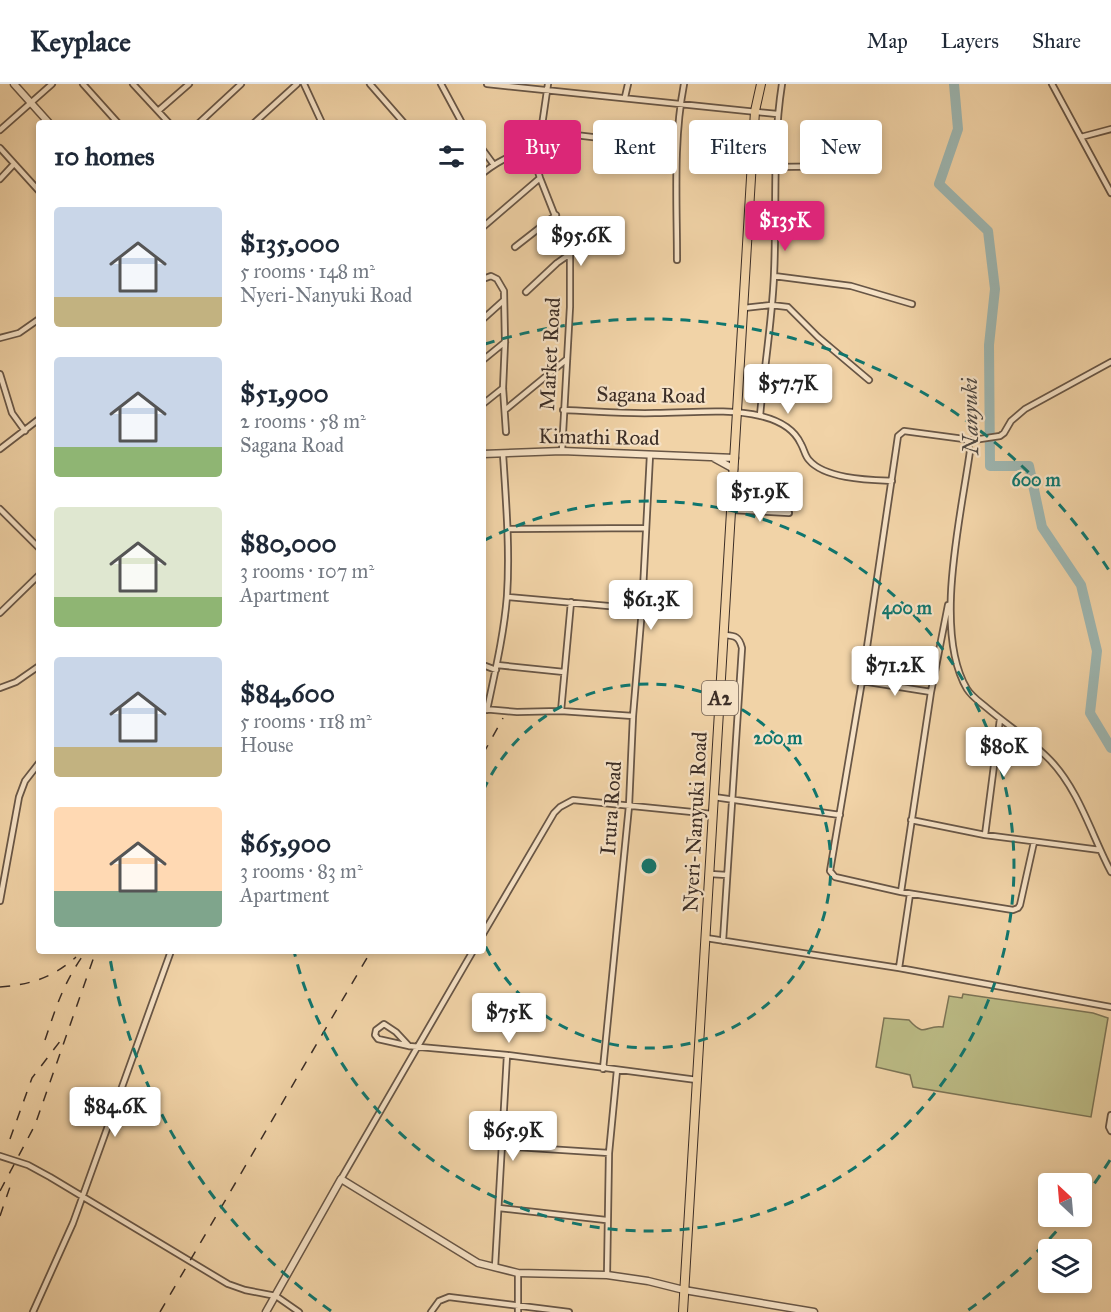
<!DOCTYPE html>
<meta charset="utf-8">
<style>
body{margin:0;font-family:"IM FELL Great Primer",serif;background:#f2f2f3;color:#1f2937;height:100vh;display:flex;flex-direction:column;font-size:22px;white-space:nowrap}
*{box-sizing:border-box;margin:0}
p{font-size:20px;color:#747a83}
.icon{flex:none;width:33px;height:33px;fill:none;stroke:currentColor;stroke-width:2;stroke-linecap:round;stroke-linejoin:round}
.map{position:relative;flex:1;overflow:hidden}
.details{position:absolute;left:36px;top:36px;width:450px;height:834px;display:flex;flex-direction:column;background:#fff;border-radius:6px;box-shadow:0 3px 9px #0003}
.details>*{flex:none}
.top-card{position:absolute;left:504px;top:36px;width:516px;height:54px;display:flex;gap:12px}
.needle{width:39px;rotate:334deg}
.buttons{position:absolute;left:1038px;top:1089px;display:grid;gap:12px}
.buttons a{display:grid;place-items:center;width:54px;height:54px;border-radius:6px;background:#fff;box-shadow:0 3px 9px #0003;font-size:30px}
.price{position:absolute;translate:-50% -51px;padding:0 14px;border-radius:6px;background:#fff;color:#222;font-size:20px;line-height:39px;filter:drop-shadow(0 2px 3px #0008)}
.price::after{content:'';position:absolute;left:50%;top:36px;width:18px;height:14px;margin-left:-9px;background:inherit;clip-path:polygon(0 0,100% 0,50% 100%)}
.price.current{background:#db2777;color:#fff}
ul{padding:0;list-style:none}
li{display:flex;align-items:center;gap:18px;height:150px;padding:0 18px}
li span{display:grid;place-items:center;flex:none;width:168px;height:120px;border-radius:6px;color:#555}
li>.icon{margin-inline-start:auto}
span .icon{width:72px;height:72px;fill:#fffc;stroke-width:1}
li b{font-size:26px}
h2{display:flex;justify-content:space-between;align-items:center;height:72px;padding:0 18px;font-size:26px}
.chip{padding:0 21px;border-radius:6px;background:#fff;box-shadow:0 3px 9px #0003;font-size:21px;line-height:54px}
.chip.current{background:#db2777;color:#fff}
header{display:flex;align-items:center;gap:36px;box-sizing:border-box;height:84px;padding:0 30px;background:#fff;border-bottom:2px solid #e0e1e3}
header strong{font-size:28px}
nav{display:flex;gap:33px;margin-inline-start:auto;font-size:21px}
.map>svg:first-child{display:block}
.green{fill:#bcbc86;stroke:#7c7456;stroke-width:1.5}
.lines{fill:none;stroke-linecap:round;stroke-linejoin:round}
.river{stroke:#9db6b1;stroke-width:10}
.minor-casing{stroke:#685646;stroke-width:8}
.tertiary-casing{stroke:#685646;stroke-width:9}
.trunk-casing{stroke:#3b2d26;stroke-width:10}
.minor{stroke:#f6e2c6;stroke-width:4.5}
.tertiary{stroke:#f6e2c6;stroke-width:6}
.trunk{stroke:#f1d3a7;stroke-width:8}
.rail{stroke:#3b2d26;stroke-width:1.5;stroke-dasharray:10 10;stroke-linecap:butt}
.ring{fill:none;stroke:#0f766e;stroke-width:3;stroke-dasharray:10 8}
.labels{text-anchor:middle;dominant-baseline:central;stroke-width:4.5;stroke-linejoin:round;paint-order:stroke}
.shield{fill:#f6e2c6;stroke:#736356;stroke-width:1.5}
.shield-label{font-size:20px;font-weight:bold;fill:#3b2d26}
.street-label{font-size:21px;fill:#3b2d26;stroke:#f6e2c6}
.water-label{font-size:22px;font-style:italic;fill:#4f4842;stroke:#f6e2c6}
.centre{fill:#0f766e;stroke:#f6e2c6;stroke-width:3}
.ring-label{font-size:18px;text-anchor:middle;font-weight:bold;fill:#0f766e;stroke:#f6e2c6;stroke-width:4.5;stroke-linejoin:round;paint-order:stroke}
</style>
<header>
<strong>Keyplace</strong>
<nav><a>Map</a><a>Layers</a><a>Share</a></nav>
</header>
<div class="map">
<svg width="1111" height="1228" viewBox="0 0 1111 1228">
<rect width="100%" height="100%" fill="#f1d3a7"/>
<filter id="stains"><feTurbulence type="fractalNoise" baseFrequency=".00333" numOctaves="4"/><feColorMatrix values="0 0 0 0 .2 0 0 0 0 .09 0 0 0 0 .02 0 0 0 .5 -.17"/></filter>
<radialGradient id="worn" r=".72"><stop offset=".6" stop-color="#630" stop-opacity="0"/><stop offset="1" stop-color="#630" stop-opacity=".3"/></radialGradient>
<path class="green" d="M963,910L1093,929L1108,934L1091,1033L913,1003L910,991L876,983L884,934L909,936C926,955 925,940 943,943L949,912L962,914Z"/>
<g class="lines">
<path class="river" d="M954,0L958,45L939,100L988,147L995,205L989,261L990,382H1029L1042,443L1081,501L1097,567L1090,629L1111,664"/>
<defs>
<path id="minor" d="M83,0L118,39
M133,0L169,39
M304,0L322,39
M370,0L404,39
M441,0L462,39
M487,0L777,30
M548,0L540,55L532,68L540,94L570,170V223L562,367
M1052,0L1111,109
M625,13L628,0
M158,27L189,0
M199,39L241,0
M254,39L297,0
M0,46L52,0
M541,47L677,63
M1081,53L1111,45
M0,64L39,107
M483,66L494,81
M774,83L860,82
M483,89C497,78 514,68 532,68
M0,95L14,80
M483,143L540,94
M515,163L556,131
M677,176C677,118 673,57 684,0
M774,192L851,202L912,220
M483,195L491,192L497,195L504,207L505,258L503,304L506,348
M526,208L557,179L570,170
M744,224L771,221L788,223L818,253L869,296
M483,235L503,217
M0,254L19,249L39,235
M483,276L505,258
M0,290L12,329L25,347
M483,320L503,304
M505,326L567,275
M563,326C594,327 625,330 655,329C690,329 727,324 761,332C777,336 794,344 801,360C804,365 805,372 809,376C825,395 869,396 892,397
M760,332C764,285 772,238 774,191C777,127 772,64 782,0
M967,357L1000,352L1004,349L1011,337L1025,325L1111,278
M0,365L39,335
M0,425L39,464
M732,426L789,429
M509,445L645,444
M507,513L642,525
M571,518L561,627L633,632
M0,529L39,491
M483,581L496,586
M497,581L564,588
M862,597L931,608
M0,604L16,598L39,582
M483,625L517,628L561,627
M487,626C495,588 504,550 507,512C510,465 506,417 503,370
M714,713L840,731
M911,736L985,751L1100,766
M985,751L1000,635
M1034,758L1020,821L1018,824L1013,826L901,808L835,793L830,787L862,597L898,352L904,347L964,355L967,357L970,367C961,432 933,548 967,605C972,613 980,618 987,624C1007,641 1032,657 1050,676C1079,706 1092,752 1111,788
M710,790L727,791
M901,808L931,608L948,521
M0,817L19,713L25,697L39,679
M483,850L554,729L560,723L573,716L712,730
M706,854L899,884L1111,923
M723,857L742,564C739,552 735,552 724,551
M899,884L910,810
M409,962L396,948L384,940L376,946L375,951L378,955L409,962L507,971L697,996
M603,985L629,722L633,632L642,525L650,371
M1111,1031L1109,1043L1111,1047
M502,1062L609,1069
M0,1072L28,1081L50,1093L228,1200L245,1206L276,1212L299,1228
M341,1095L473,867
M499,1124L606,1136
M495,1183L507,971
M607,1191L609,1069L617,986
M33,1228L73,1139L171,867
M431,1228L439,1217L449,1213L569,1228
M518,1228V1189"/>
<path id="tertiary" d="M14,0L49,39
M483,370L562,367L735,374
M714,374L734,385
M266,1228L341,1095L478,1179L518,1189L607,1191L648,1197L684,1206L814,1228"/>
<path id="trunk" d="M683,1228L755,27L761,0"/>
</defs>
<use href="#minor" class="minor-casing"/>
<use href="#tertiary" class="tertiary-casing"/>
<use href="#trunk" class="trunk-casing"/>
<use href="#minor" class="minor"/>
<use href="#tertiary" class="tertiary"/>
<use href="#trunk" class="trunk"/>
<path class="rail" d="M483,670L503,634
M0,903C30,901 54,893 76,873
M45,956C57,920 64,898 86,867
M10,1055L32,994L61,956
M0,1107L35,1041L96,867
M0,1132L12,1097
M160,1228L371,867"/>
</g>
<g class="ring">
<path d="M483 707A182 182 0 1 1 483 857"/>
<path d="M483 457A365 365 0 1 1 294 867"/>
<path d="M1110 1076A547 547 0 0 1 1083 1115M1068 1134A547 547 0 0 1 967 1227M331 1227A547 547 0 0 1 109 868M485 260A547 547 0 0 1 1110 488"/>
</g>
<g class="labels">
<rect class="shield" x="702" y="597" width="36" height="34" rx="4.5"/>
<g class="shield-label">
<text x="720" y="614">A2</text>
</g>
<g class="street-label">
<text transform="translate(550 270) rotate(-87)">Market Road</text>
<text transform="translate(651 311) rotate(1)">Sagana Road</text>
<text transform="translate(599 353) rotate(1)">Kimathi Road</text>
<text transform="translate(611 724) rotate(-86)">Irura Road</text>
<text transform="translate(695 738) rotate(-87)">Nyeri-Nanyuki Road</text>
</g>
<g class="water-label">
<text transform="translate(970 332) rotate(-91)">Nanyuki</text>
</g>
</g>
<circle cx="649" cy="782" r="9" class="centre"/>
<g class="ring-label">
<text x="1036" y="402">600 m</text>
<text x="907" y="530">400 m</text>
<text x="778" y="660">200 m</text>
</g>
<rect width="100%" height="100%" filter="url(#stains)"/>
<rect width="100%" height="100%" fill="url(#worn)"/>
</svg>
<div class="buttons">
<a><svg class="needle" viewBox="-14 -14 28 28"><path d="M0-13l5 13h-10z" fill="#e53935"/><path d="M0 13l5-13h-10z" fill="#747a83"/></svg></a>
<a><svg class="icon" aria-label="layers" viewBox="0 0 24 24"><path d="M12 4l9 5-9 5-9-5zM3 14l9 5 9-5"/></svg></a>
</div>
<b class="price current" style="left:785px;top:168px">$135K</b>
<b class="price" style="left:581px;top:183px">$95.6K</b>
<b class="price" style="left:788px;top:331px">$57.7K</b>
<b class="price" style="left:760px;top:439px">$51.9K</b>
<b class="price" style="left:651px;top:547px">$61.3K</b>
<b class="price" style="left:895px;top:613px">$71.2K</b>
<b class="price" style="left:1004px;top:694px">$80K</b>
<b class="price" style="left:509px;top:960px">$75K</b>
<b class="price" style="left:115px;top:1054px">$84.6K</b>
<b class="price" style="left:513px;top:1078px">$65.9K</b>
<div class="top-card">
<a class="chip current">Buy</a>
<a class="chip">Rent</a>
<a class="chip">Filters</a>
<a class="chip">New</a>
</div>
<section class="details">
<h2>10 homes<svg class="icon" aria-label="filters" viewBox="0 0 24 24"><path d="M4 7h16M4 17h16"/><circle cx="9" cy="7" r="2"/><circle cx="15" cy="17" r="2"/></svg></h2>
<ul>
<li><span style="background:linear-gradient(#c9d6e8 75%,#c2b280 0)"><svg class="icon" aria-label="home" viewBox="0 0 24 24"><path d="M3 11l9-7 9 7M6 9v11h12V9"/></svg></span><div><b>$135,000</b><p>5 rooms · 148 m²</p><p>Nyeri-Nanyuki Road</p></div></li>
<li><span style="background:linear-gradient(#c9d6e8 75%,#8fb573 0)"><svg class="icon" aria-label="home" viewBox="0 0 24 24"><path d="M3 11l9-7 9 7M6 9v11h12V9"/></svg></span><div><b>$51,900</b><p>2 rooms · 58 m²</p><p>Sagana Road</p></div></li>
<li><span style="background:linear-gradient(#dfe7d0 75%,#8fb573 0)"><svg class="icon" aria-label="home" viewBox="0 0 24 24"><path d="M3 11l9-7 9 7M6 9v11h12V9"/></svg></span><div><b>$80,000</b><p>3 rooms · 107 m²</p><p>Apartment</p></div></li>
<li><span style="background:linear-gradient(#c9d6e8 75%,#c2b280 0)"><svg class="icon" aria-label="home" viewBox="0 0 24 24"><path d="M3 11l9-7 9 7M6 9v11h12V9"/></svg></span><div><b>$84,600</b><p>5 rooms · 118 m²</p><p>House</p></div></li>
<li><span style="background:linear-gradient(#ffd9b3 70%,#7fa58c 0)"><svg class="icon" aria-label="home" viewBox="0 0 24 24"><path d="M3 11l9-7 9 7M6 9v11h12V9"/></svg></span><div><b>$65,900</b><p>3 rooms · 83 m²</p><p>Apartment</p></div></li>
</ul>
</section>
</div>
